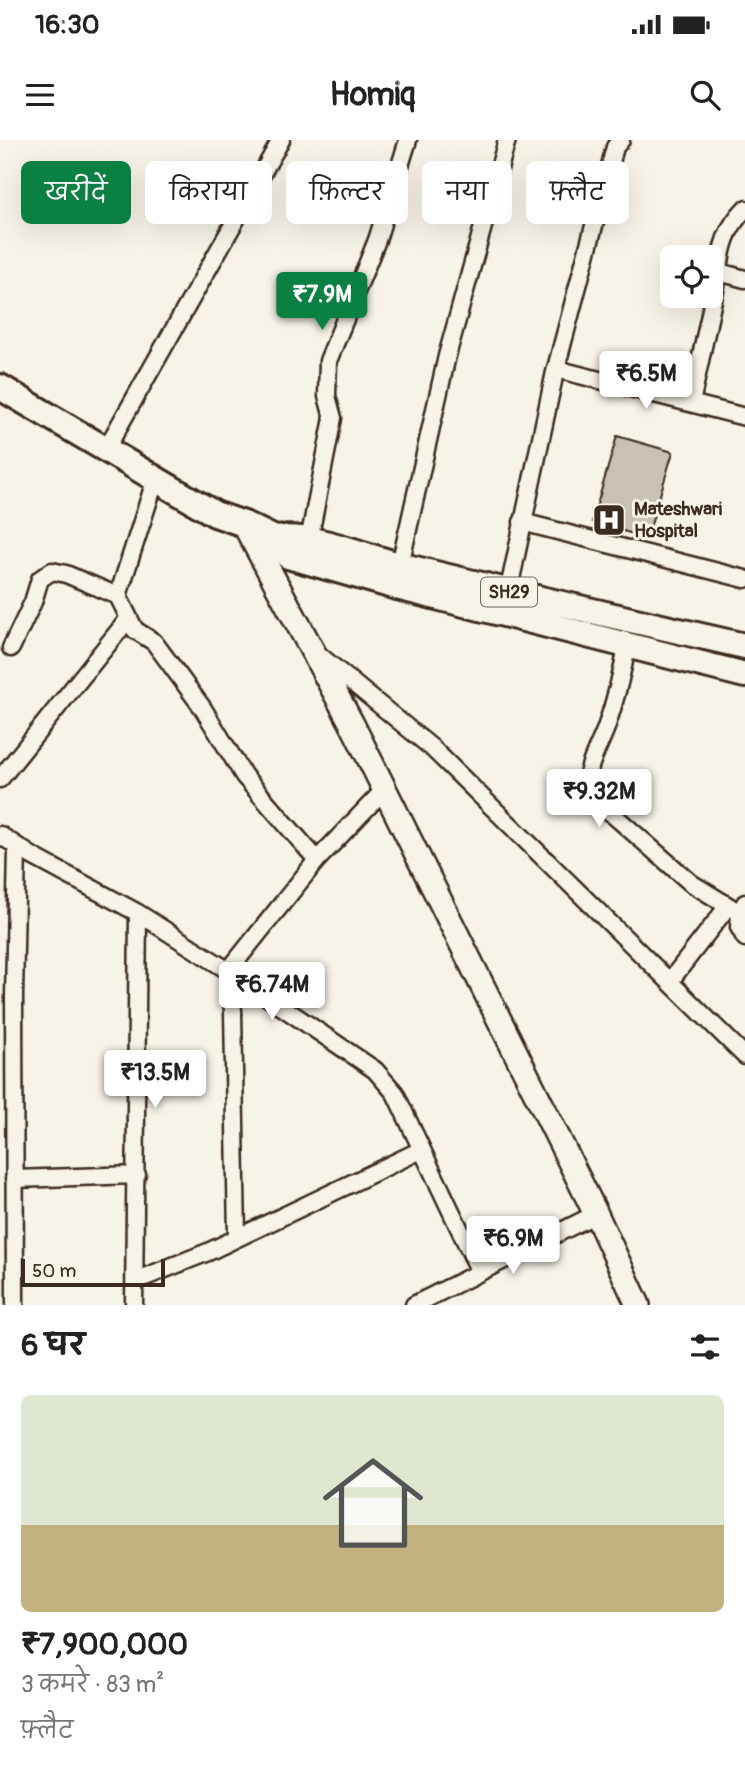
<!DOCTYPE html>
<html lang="hi">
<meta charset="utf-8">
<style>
body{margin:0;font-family:Pangolin,"Playpen Sans Deva",sans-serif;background:#f6f6f6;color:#222;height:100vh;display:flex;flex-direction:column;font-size:26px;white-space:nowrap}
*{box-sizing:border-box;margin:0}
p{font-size:23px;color:#767676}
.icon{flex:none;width:38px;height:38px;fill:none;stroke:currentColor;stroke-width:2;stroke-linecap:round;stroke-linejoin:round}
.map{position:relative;height:1165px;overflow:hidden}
.sheet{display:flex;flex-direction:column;background:#fff;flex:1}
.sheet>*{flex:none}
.guide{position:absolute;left:21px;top:21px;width:704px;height:63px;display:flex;gap:14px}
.tools{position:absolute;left:660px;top:105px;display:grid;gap:14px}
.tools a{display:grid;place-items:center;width:63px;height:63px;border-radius:10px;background:#fff;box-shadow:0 7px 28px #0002;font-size:35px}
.scale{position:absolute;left:21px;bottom:18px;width:144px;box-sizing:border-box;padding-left:7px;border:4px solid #3b2a1e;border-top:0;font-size:19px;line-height:24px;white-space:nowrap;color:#3b2a1e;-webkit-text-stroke:5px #f7f3e8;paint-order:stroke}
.price{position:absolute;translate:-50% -60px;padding:0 16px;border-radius:7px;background:#fff;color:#222;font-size:23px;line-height:46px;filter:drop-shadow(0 2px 4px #0008)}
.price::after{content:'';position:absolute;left:50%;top:42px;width:21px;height:16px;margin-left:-10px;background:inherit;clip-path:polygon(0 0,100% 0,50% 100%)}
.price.selected{background:#0b8043;color:#fff}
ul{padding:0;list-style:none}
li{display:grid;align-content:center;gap:14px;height:371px;padding:0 21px}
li+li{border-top:2px solid #e0e0e0}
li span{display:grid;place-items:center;height:217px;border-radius:10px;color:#555}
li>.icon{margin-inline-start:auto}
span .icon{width:126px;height:126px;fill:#fffc;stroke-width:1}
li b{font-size:30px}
h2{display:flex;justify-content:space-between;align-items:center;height:84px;padding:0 21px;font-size:30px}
.pill{padding:0 24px;border-radius:10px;background:#fff;box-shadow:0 7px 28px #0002;font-size:24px;line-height:63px}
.pill.selected{background:#0b8043;color:#fff}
.status{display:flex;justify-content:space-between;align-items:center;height:49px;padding:0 35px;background:#fff;direction:ltr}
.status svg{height:19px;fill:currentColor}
header{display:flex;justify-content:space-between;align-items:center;height:91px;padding:0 21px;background:#fff;font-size:32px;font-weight:700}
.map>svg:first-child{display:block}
.building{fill:#c8c1b6;stroke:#3b2a1e;stroke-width:2}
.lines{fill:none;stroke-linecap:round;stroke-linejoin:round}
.street-casing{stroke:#3b2a1e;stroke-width:21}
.secondary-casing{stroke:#3b2a1e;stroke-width:28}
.primary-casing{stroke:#3b2a1e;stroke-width:30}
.street{stroke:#f7f3e8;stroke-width:16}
.secondary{stroke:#f7f3e8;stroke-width:23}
.primary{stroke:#f7f3e8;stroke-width:24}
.labels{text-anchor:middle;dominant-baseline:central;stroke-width:6;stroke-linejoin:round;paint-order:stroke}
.shield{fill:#f7f3e8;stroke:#73665b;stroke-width:2}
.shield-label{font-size:18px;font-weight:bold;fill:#3b2a1e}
.poi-label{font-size:19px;font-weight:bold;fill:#3b2a1e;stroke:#f7f3e8;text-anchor:start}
</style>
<div class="status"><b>16:30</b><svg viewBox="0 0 49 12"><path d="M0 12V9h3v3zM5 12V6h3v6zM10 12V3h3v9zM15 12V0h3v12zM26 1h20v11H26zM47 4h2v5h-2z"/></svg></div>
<header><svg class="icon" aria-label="menu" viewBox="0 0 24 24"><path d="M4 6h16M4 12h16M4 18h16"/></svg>Homiq<svg class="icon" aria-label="search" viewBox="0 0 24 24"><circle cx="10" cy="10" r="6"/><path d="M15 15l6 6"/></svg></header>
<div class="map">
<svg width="745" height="1165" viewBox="0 0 745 1165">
<rect width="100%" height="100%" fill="#f7f3e8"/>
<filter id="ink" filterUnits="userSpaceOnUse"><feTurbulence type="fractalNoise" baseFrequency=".0143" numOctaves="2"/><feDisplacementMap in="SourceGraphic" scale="14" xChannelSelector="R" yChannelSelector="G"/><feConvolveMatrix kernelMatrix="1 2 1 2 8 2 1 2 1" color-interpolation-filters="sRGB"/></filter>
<g filter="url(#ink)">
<path class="building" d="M617,296L673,312L647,398L592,382Z"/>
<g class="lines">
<defs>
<path id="street" d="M719,132C721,107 727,87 745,69
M556,229L745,277
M691,263L719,132L745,139
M106,309L281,0
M156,338L118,456L135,490L154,502L202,567L244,636L317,720
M522,382L745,439
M309,400L333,278L327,256L328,221L377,100L408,0
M400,425L447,216L507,0
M507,458L555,232L615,7L621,0
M627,506C622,535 615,561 606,588C598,609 586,627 586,651L691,743L740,773L745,763
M11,508L33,462L40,439L52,431L66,434L118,456
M319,515L432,608L745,916
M0,639L129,478
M0,695L32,716L138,773L235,835L375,930L395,953L480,1132
M740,773L739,787L745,798
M670,841L728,766
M14,1039L137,1035
M237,1098L233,871L229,830L317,720L384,650
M135,1141L208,1112L421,1010
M15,1165L14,857L17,707
M134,1165L138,773
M414,1165L596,1074"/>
<path id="secondary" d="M244,384L352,584L596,1074L638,1165"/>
<path id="primary" d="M0,247L215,374L244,384L275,399L288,416L397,447L745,535
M275,399C318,394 362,416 403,426C517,454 631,480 745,506"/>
</defs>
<use href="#street" class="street-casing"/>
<use href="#secondary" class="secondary-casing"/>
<use href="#primary" class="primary-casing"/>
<use href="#street" class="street"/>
<use href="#secondary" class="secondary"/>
<use href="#primary" class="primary"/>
</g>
</g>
<defs>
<symbol id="hospital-square" viewBox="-11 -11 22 22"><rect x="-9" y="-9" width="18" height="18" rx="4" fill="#3b2a1e" stroke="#f7f3e8"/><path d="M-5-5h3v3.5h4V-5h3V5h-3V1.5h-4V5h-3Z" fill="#fff"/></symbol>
</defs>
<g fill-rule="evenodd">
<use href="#hospital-square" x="590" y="361" width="38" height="38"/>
</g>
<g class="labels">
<rect class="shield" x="481" y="437.5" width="56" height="29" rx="5"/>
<g class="shield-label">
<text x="509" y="452">SH29</text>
</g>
<g class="poi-label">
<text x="634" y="369">Mateshwari<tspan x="634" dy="22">Hospital</tspan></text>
</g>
</g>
</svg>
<div class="tools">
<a><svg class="icon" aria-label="locate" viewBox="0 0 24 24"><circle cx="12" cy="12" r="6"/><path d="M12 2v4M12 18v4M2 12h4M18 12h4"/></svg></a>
</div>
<div class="scale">50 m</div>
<b class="price selected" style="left:322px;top:192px">₹7.9M</b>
<b class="price" style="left:646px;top:271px">₹6.5M</b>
<b class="price" style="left:599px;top:689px">₹9.32M</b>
<b class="price" style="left:272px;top:882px">₹6.74M</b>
<b class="price" style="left:155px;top:970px">₹13.5M</b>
<b class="price" style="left:513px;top:1136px">₹6.9M</b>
<div class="guide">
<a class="pill selected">खरीदें</a>
<a class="pill">किराया</a>
<a class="pill">फ़िल्टर</a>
<a class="pill">नया</a>
<a class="pill">फ़्लैट</a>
</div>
</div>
<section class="sheet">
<h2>6 घर<svg class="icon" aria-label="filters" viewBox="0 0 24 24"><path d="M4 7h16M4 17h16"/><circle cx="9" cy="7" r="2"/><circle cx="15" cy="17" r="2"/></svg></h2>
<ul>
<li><span style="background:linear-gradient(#dfe7d0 60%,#c2b280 0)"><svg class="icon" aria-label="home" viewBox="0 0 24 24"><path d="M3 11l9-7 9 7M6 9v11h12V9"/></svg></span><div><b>₹7,900,000</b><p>3 कमरे · 83 m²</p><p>फ़्लैट</p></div></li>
</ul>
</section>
